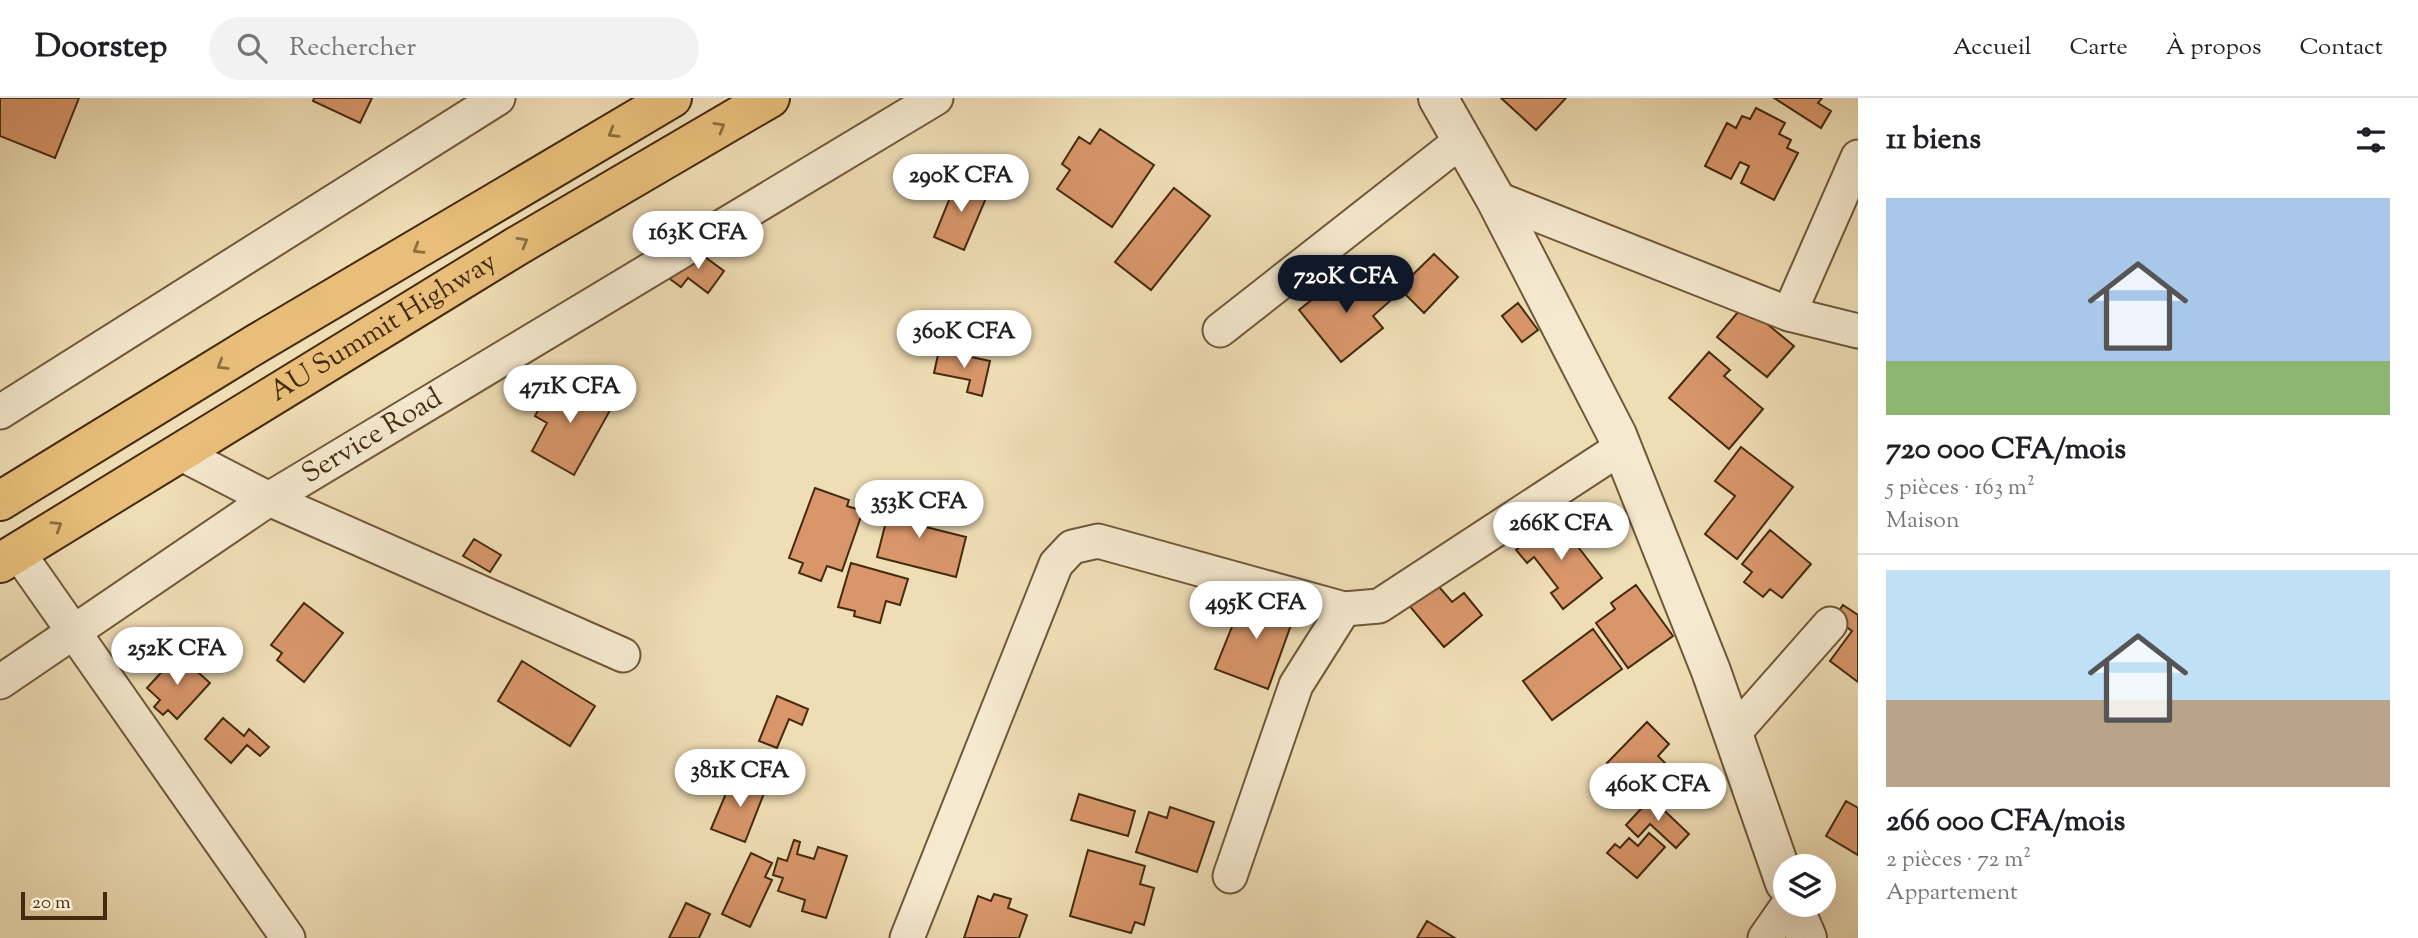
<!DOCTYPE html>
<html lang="fr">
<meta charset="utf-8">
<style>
body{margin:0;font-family:"Sorts Mill Goudy",serif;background:#f2f2f2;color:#202124;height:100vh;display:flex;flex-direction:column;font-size:26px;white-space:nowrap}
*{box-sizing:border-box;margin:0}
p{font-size:23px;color:#757577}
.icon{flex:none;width:38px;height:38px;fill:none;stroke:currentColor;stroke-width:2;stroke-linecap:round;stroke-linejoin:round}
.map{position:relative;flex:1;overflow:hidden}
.sheet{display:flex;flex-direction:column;background:#fff;width:560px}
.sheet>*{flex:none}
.fabs{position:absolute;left:1773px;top:756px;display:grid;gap:14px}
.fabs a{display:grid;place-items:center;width:63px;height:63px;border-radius:50%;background:#fff;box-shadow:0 7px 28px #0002;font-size:35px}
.scale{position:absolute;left:21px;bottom:18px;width:86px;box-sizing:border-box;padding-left:7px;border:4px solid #442b0e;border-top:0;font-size:19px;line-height:24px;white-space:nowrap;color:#442b0e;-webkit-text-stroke:5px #f5e9cf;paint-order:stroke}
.price{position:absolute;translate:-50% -60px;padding:0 16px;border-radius:24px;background:#fff;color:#222;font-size:23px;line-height:46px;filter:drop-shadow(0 2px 4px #0008)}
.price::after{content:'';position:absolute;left:50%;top:42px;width:21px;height:16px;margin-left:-10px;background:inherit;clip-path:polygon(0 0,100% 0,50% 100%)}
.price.current{background:#111827;color:#fff}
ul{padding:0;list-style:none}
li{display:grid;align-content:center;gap:14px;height:371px;padding:0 28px}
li+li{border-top:2px solid #e0e0e0}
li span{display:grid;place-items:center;height:217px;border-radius:0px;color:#555}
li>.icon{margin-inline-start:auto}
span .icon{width:126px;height:126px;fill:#fffc;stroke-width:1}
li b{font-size:30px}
h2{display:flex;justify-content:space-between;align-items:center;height:84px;padding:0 28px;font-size:30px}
header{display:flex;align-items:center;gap:42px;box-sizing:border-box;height:98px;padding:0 35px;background:#fff;border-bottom:2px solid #e0e0e0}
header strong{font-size:33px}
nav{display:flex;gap:38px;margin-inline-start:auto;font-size:24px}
.search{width:490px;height:63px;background:#f2f2f2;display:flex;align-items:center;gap:18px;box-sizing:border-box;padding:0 24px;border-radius:38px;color:#757577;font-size:26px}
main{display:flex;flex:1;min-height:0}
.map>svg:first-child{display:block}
.building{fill:#d8966a;stroke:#442b0e;stroke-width:2}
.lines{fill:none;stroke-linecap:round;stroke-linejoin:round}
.minor-casing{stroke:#6f5838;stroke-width:37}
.tertiary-casing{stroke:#6f5838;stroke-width:42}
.primary-casing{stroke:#442b0e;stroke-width:42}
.minor{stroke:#f5e9cf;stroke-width:33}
.tertiary{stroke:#f5e9cf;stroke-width:38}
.primary{stroke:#e8be7a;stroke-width:38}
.oneway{stroke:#8e6d3f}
.labels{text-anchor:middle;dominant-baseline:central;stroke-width:5;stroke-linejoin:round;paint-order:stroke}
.street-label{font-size:28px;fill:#442b0e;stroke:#f5e9cf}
</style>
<header>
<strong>Doorstep</strong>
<div class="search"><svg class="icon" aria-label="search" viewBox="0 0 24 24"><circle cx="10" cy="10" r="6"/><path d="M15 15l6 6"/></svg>Rechercher</div>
<nav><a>Accueil</a><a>Carte</a><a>À propos</a><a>Contact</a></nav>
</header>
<main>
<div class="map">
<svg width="1858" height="840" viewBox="0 0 1858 840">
<rect width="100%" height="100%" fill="#efddb5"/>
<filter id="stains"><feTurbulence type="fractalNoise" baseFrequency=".00286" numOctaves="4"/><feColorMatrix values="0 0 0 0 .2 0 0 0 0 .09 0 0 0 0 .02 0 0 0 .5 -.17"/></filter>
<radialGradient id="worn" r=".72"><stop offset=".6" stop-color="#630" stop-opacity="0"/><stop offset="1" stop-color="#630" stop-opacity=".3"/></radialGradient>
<path class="building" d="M0,0H79L55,60L0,38Z
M314,0H372L360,25L313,3Z
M1501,0H1566L1536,32Z
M1774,0H1822L1818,5L1831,13L1821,30Z
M1756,10L1785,25L1779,36L1791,42L1787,50L1798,55L1774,102L1741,85L1749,68L1740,64L1731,81L1705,68L1727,25L1736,30L1742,18L1750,21Z
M1100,31L1154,67L1112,129L1057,91L1070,72L1062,66L1079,39L1090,46Z
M958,80L989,93L964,152L934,139Z
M1174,90L1210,118L1151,192L1115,164Z
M693,150L724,173L708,195L688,180L681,189L670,181Z
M1434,156L1458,179L1424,215L1399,190Z
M1348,173L1363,191L1373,182L1390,203L1373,218L1383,230L1341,264L1299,212Z
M1518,205L1538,232L1522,244L1502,218Z
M1744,207L1794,248L1767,279L1717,239Z
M939,252L990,263L982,298L967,294L970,282L934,275Z
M1709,254L1730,272L1724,278L1763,311L1729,351L1669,300Z
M566,280L613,307L574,377L532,353L547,325L535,318L548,293L556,297Z
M1741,349L1793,389L1737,461L1705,436L1735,398L1715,383Z
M815,390L849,402L847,408L863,413L842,473L827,468L821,483L799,475L803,465L789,460Z
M892,400L931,410L926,429L966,439L956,479L877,459Z
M1556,420L1602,480L1563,511L1551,495L1558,490L1534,459L1527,465L1516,452Z
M1770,432L1811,466L1782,500L1770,491L1763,499L1744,484L1752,474L1742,466Z
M474,441L501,457L490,474L463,458Z
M851,465L908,481L900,507L886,503L880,525L854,518L855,513L838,509Z
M1434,483L1452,504L1464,495L1482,517L1444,549L1407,505Z
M1636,487L1673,538L1628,570L1596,525L1615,511L1611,505Z
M1246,494L1296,513L1268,591L1215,571Z
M304,505L343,535L304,584L277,562L282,555L271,547Z
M1843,507L1858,517V584L1830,563L1852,533L1834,520Z
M1593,531L1622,571L1552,622L1523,583Z
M178,556L210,585L177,621L168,612L163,617L154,609L160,602L147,590Z
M522,563L595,608L570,648L498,603Z
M777,598L808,611L802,627L789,621L777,650L759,643Z
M223,620L244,638L249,631L269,649L260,658L247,647L231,665L205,641Z
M1647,624L1669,646L1658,658L1667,667L1639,696L1607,665Z
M746,675L768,685L745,744L711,731L727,693L737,697Z
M1079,696L1135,713L1128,738L1071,722Z
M1651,700L1689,736L1676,750L1650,726L1638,739L1626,727Z
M1846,703L1858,710V757L1826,738Z
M1170,709L1214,724L1197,774L1136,754L1149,714L1167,720Z
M1649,735L1665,749L1637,780L1607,755L1615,746L1620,750L1629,740L1638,748Z
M794,742L800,744L797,756L814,761L818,749L847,758L826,820L802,813L805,802L778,793L783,780L773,777L778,760L787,763Z
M1088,752L1145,768L1140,786L1154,790L1144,827L1135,824L1131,835L1070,818Z
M751,755L772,765L765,779L772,782L750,829L722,816Z
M994,796L1011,801L1008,810L1027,817L1019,840H964L978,798L991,803Z
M686,805L710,816L699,840H669Z
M1427,823L1455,840H1417Z"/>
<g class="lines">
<defs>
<g id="minor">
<path d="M1495,100L1789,216L1858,233"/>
<path d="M1789,216L1858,59"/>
<path d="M1220,232L1462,42"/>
<path d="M0,314L498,0"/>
<path d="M178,354L269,401L623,557"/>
<path d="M17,453L288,840"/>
<path id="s1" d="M0,584L269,401L936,0"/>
<path d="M1733,636L1830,526"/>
<path d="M1230,778L1296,587L1344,511"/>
<path d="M907,840L1056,466L1072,449L1098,443L1344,511L1379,508L1622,349"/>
<path d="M1765,840L1788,807"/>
</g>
<path id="tertiary" d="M1438,0L1495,100L1617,337L1711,573L1785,785
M1793,807L1807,840"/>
<g id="primary">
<path d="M0,403L256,246L672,0"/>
<path id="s2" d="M0,465L517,148L770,0"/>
</g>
</defs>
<use href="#minor" class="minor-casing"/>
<use href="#tertiary" class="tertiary-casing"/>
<use href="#primary" class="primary-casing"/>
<use href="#minor" class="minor"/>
<use href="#tertiary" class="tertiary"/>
<use href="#primary" class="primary"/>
</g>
<defs><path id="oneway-chevron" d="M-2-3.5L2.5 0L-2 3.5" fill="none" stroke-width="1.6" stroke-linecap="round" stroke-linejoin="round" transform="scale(1.75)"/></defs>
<g class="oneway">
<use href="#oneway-chevron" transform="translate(720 29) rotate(-30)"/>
<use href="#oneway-chevron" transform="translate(613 35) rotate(149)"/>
<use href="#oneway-chevron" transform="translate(523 144) rotate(-30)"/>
<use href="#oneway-chevron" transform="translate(418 151) rotate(149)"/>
<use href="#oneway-chevron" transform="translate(222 267) rotate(148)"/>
<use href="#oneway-chevron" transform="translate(57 428) rotate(-32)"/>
</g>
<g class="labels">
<g class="street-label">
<text stroke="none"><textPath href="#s2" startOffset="450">AU Summit Highway</textPath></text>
<text stroke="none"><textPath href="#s1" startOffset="446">Service Road</textPath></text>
</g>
</g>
<rect width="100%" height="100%" filter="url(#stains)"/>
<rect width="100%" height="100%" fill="url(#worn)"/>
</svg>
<div class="fabs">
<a><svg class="icon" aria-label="layers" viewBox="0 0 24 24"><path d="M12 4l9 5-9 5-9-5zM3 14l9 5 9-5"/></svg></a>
</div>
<div class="scale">20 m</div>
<b class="price" style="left:961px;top:116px">290K CFA</b>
<b class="price" style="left:698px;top:173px">163K CFA</b>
<b class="price current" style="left:1346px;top:217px">720K CFA</b>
<b class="price" style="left:964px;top:272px">360K CFA</b>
<b class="price" style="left:570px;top:327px">471K CFA</b>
<b class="price" style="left:919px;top:442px">353K CFA</b>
<b class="price" style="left:1561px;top:464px">266K CFA</b>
<b class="price" style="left:1256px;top:543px">495K CFA</b>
<b class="price" style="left:177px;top:589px">252K CFA</b>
<b class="price" style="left:740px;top:711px">381K CFA</b>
<b class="price" style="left:1658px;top:725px">460K CFA</b>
</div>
<section class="sheet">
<h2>11 biens<svg class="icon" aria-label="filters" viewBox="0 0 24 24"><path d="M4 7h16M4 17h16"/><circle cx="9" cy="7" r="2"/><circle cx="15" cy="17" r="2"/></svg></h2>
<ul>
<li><span style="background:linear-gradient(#a9c7e8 75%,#8fb573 0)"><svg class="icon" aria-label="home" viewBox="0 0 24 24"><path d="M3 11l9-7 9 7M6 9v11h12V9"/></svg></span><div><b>720 000 CFA/mois</b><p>5 pièces · 163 m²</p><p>Maison</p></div></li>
<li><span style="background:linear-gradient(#bfe0f5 60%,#b9a48a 0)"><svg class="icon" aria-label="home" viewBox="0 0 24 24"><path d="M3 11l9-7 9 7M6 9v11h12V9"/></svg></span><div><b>266 000 CFA/mois</b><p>2 pièces · 72 m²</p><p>Appartement</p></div></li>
</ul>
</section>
</main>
